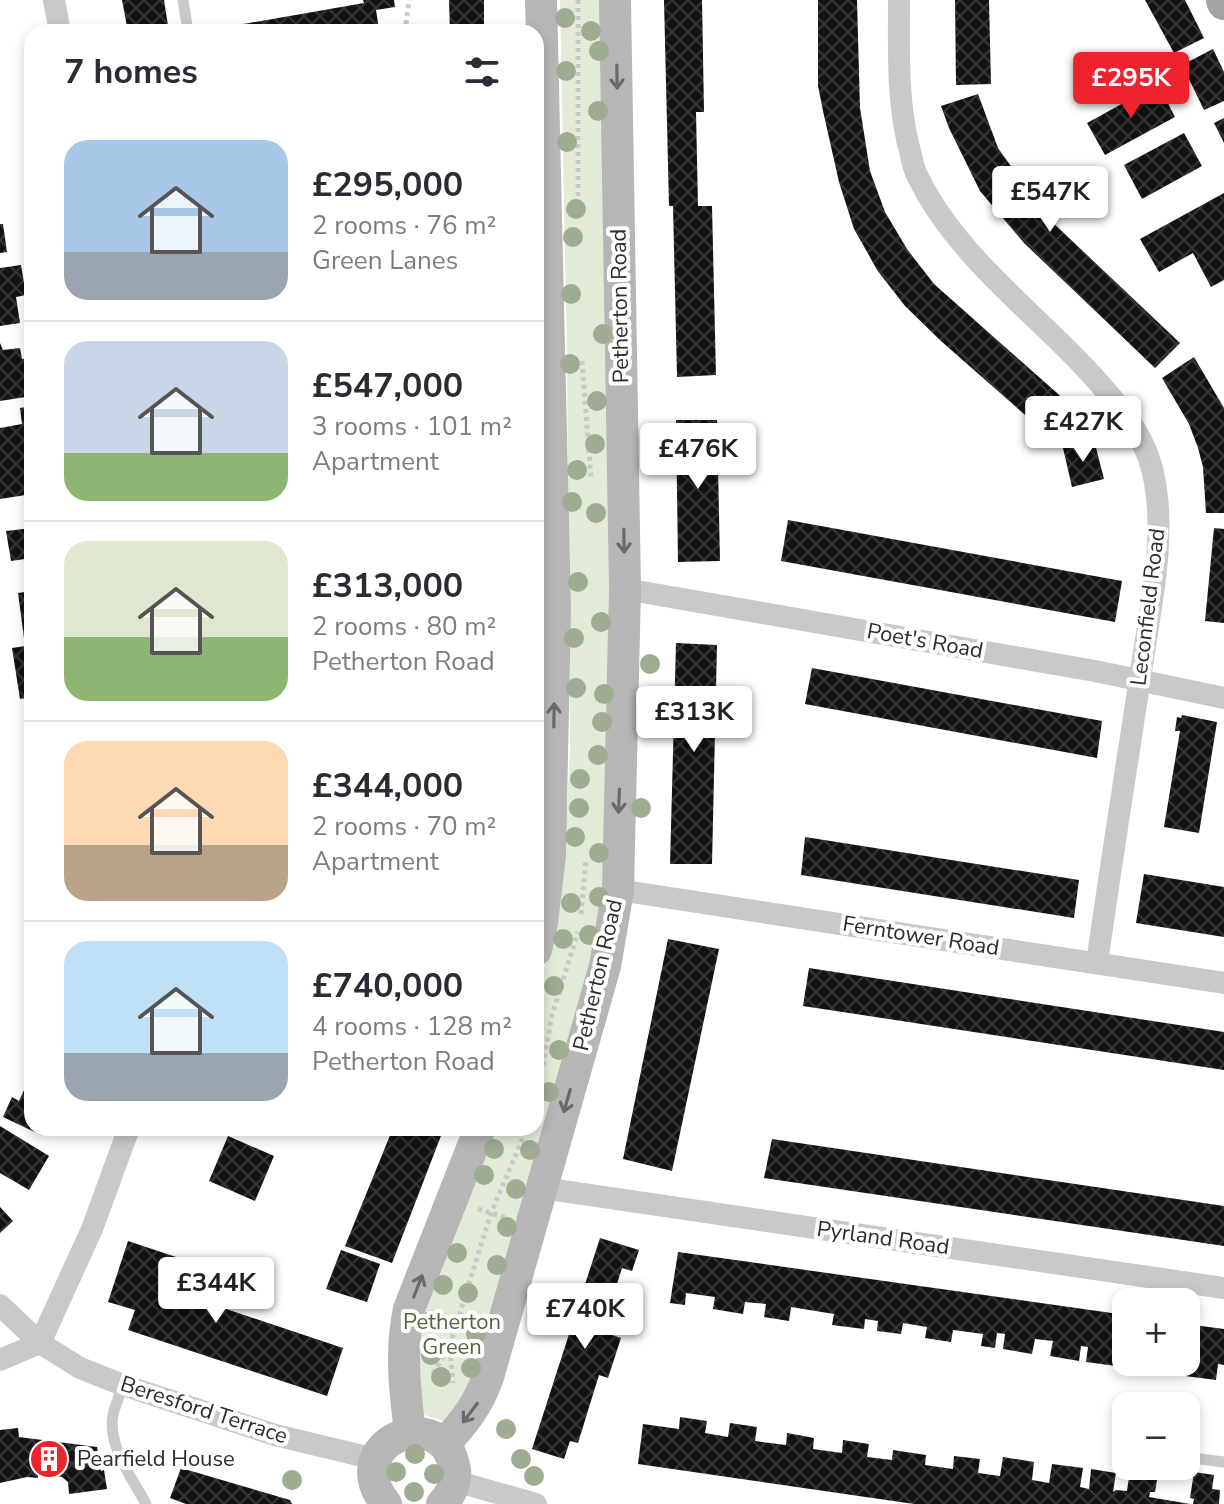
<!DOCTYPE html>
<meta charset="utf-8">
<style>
body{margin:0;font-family:"Nunito Sans",sans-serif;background:#f2f2f3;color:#2b2b33;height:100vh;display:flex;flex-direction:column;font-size:30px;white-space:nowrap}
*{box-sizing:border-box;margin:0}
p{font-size:26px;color:#7c7c81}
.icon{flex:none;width:44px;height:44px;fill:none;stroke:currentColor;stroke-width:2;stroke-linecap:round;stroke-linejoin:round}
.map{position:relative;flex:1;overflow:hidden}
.side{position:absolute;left:24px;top:24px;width:520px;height:1112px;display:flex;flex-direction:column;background:#fff;border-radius:24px;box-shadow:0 4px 12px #0003}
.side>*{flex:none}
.controls{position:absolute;left:1112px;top:1288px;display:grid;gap:16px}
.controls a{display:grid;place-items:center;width:88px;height:88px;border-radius:16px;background:#fff;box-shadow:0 4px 12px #0003;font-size:40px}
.price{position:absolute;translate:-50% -68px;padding:0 18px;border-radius:8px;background:#fff;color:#222;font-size:26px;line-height:52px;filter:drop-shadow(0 2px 4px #0008)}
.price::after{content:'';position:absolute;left:50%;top:48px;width:24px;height:18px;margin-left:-12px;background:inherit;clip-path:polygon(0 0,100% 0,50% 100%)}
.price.current{background:#ee232e;color:#fff}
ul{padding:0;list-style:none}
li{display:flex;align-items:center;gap:24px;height:200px;padding:0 40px}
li+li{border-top:2px solid #e1e1e2}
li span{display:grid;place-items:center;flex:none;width:224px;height:160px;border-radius:24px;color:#555}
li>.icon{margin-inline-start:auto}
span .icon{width:96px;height:96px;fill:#fffc;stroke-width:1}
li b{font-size:34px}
h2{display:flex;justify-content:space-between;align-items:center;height:96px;padding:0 40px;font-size:34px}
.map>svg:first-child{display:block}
.park{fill:#e2ebd8}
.building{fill:url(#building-cross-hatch)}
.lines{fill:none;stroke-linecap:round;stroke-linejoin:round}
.path{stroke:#c9c9c9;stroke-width:5;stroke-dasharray:4 4;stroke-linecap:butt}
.lane{stroke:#c9c9c9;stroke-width:11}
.street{stroke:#c9c9c9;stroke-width:22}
.secondary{stroke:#b6b6b6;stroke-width:32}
.primary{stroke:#a4a4a4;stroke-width:34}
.tree{fill:#9eac92}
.oneway{stroke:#6a6a6a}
.labels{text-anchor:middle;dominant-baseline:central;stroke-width:8;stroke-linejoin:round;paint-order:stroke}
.street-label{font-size:22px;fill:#2c2c2c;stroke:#fff}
.park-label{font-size:22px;fill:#4e6938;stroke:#fff}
.poi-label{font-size:22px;fill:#2c2c2c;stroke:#fff;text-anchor:start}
</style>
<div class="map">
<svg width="1224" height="1504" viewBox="0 0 1224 1504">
<defs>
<pattern id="building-cross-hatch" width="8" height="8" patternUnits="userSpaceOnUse" patternTransform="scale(2)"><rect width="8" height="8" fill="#131313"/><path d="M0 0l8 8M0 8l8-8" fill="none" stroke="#363636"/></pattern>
</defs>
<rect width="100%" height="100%" fill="#fff"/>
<path class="park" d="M560,0H605L614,508L608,896L479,1376L447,1422L421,1414L413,1332L490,1128H536V998L549,950L567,808L570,751L567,356Z"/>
<path class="building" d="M122,0H164L169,32H128Z
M363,0H394L395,7L376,10L379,29L369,32H227L226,27L364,3Z
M449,0H484V32H450Z
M664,0H702L704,112H696L698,206H712L716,375L677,377L673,206H669Z
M818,0H857L860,108L870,171L885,212L907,249L934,284L1083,416L1057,443L941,341L905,306L877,270L866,250L854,229L839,182L823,111L818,86Z
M955,0H989L991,84L956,85Z
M1145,0H1185L1204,38L1174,53Z
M1213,49L1224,72V101L1204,110L1182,65Z
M1158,84L1175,117L1105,155L1087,123Z
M978,94L998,148L1048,218L1180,343L1155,368L1024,243L980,191L949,128L941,106Z
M1224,118V143L1214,123Z
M1184,133L1202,166L1142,199L1124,165Z
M1224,193V280L1211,287L1193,253L1159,272L1140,239Z
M0,224H3L7,252L0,253Z
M21,265L26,295L16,297L20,323L0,326V268Z
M0,343L3,350L20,348L22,359L32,357V396L0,401Z
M1194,357L1224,408V513H1206L1203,467L1198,448L1189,424L1162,378Z
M32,406V494L0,499V428L22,424L20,408Z
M676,420H717L720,561L678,562Z
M1094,440L1104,479L1072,487L1063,448Z
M788,520L1122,581L1115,622L781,561Z
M32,528V558L11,561L6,531Z
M1214,528L1224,529V623L1205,621Z
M32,591V637L24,638L18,593Z
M676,643L717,645L712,864H670Z
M32,645V697L20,699L12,648Z
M812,668L1102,721L1097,758L805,704Z
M1182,715L1217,722L1199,833L1164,827L1180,731H1175L1177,717L1181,718Z
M805,837L1079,880L1074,918L801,875Z
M1144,874L1224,887V937L1136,923Z
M668,939L719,949L672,1171L623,1159Z
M809,968L1224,1032V1070L803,1006Z
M32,1073V1128H44L41,1135L3,1117L12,1097L19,1101Z
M0,1126L49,1156L29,1190L0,1173Z
M393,1128H444L392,1263L345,1246Z
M228,1136L274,1156L255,1201L209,1181Z
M772,1139L1224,1206V1246L764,1178Z
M0,1207L13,1221L0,1233Z
M600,1238L639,1250L632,1271L622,1268L611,1303L621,1307L612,1335L621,1338L608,1378L599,1375L578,1443L570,1441L564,1459L532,1449Z
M128,1241L182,1259L172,1291L343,1348L327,1396L128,1330L135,1310L108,1302Z
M341,1250L380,1264L367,1302L326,1289Z
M678,1252L1126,1315L1124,1367L1086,1362L1088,1347L1081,1346L1079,1361L1050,1356L1053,1341L1035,1339L1032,1354L1003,1349L1005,1334L997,1333L995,1348L981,1346L983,1334L953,1330L951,1342L925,1338L927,1327L903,1323L901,1334L877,1331L878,1321L865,1319L864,1329L832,1325L834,1314L791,1307L789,1321L764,1317L766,1304L745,1302L743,1314L713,1309L715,1297L686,1293L685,1305L670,1303Z
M1186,1324L1224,1329V1365L1218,1364L1216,1380L1185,1376L1188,1360Z
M1142,1362H1176L1174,1374L1141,1369Z
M680,1417L707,1421L705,1433L728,1437L730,1423L757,1427L755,1441L786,1445L787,1433L814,1438L813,1449L842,1453L843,1440L869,1444L867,1457L892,1460L893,1450L926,1455L925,1465L953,1469L954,1456L980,1459L978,1473L1000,1476L1003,1457L1034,1462L1032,1480L1049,1483L1052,1464L1083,1468L1080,1487L1089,1489L1091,1469L1116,1473L1113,1492L1116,1490L1127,1491L1129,1477L1136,1478L1138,1466L1159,1468L1155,1492H1150L1149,1497L1190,1504H914L638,1464L643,1424L679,1429Z
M18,1428L19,1437L97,1447L101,1471L104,1470L107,1489L69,1494L68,1482L62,1477L38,1474V1478L27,1477L0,1483V1430Z
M181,1468L290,1500L292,1504H186L170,1498Z
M1194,1472L1214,1475L1212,1489L1220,1490L1219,1504H1193L1194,1499L1190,1498Z"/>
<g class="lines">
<path class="path" d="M578,0V204
M405,32L409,0
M582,361L591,479
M581,914L586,860
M543,1065L552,1015L578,932
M478,1209L507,1218
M450,1349L453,1383
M433,1373L449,1348L491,1213L525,1133"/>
<path class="lane" d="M183,0L188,32
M123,1385C120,1395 115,1405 113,1415C107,1446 133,1479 146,1504
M1186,1457L1224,1462"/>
<path class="street" d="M54,0L60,32
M899,0C899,49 897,96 908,144C911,153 912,164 916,173C954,254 1030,308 1089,372C1115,400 1145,434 1153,473C1167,534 1151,603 1142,665C1127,764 1111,863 1097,963
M625,589L1095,671L1224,698
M618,890L1224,983
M542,1188L1224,1288
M0,1305L40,1343L80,1368L123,1385L275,1435L375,1459
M0,1360L40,1343L92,1229L129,1128
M455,1481L536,1504"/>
<path class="secondary" d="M536,950L542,922L550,855L555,609L541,0
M410,1433C405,1392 400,1350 409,1309L480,1128
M444,1444C464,1423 478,1405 488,1377L605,966L618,890L625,589L615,0
M386,1504C338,1443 439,1401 454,1465C458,1478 452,1494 442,1504"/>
<path class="primary" d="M1223,0L1224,3"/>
</g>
<g class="tree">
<circle cx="565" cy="18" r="10"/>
<circle cx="591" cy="31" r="10"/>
<circle cx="599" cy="51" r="10"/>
<circle cx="566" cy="71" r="10"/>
<circle cx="598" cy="111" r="10"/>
<circle cx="567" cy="142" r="10"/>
<circle cx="576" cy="209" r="10"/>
<circle cx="573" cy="237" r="10"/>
<circle cx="571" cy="294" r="10"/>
<circle cx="603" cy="334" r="10"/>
<circle cx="570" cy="364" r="10"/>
<circle cx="597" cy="401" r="10"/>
<circle cx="595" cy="444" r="10"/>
<circle cx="577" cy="470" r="10"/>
<circle cx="572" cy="502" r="10"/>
<circle cx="596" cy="513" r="10"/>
<circle cx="578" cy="582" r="10"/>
<circle cx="601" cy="622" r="10"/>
<circle cx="574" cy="638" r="10"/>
<circle cx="650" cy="664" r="10"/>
<circle cx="576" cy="688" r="10"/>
<circle cx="604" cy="694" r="10"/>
<circle cx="602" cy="722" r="10"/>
<circle cx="598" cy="755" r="10"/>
<circle cx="580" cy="779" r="10"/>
<circle cx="579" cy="808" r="10"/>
<circle cx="641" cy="808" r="10"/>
<circle cx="575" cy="837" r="10"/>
<circle cx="599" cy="853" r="10"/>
<circle cx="599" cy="897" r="10"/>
<circle cx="571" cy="903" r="10"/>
<circle cx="589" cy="935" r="10"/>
<circle cx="563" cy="939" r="10"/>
<circle cx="554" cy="986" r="10"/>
<circle cx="559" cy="1050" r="10"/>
<circle cx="549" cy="1092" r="10"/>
<circle cx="494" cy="1149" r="10"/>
<circle cx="530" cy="1150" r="10"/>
<circle cx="484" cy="1175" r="10"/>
<circle cx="516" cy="1189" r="10"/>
<circle cx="507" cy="1227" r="10"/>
<circle cx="457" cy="1253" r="10"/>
<circle cx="497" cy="1265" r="10"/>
<circle cx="443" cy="1285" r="10"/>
<circle cx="468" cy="1293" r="10"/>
<circle cx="432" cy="1320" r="10"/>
<circle cx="476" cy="1334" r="10"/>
<circle cx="431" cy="1355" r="10"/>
<circle cx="471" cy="1368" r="10"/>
<circle cx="441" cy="1377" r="10"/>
<circle cx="506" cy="1429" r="10"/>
<circle cx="415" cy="1454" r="10"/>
<circle cx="521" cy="1459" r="10"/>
<circle cx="396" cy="1472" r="10"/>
<circle cx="434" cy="1474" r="10"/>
<circle cx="534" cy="1476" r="10"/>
<circle cx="292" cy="1480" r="10"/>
<circle cx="414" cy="1492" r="10"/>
</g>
<defs><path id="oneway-shaft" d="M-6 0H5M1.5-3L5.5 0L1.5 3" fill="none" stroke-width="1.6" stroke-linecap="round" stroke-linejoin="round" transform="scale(2)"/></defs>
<g class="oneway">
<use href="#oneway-shaft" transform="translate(617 77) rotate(89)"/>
<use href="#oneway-shaft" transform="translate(624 541) rotate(89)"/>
<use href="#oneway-shaft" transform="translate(554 715) rotate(-89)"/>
<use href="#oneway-shaft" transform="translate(619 801) rotate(92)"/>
<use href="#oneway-shaft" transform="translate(567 1101) rotate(106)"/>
<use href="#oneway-shaft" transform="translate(418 1286) rotate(-69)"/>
<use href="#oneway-shaft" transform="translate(470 1413) rotate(127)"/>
</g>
<defs>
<symbol id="building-disc" viewBox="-11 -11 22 22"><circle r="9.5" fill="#ee232e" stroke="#fff"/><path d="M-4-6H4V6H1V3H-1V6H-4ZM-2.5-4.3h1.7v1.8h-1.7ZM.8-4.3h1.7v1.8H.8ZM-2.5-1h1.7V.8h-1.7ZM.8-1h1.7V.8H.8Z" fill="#fff"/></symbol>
</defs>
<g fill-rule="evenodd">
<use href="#building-disc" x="27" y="1437" width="44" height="44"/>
</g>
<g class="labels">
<g class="street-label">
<text transform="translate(620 306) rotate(-91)">Petherton Road</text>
<text transform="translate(1148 607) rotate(-83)">Leconfield Road</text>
<text transform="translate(925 641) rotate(10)">Poet's Road</text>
<text transform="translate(921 936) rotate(9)">Ferntower Road</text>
<text transform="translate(598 975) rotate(-77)">Petherton Road</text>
<text transform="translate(883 1238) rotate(8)">Pyrland Road</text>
<text transform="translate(204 1410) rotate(18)">Beresford Terrace</text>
</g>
<g class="park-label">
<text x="452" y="1322">Petherton<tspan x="452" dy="25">Green</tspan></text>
</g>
<g class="poi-label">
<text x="77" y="1459">Pearfield House</text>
</g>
</g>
</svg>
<div class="controls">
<a>+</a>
<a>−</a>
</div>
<b class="price current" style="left:1131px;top:120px">£295K</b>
<b class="price" style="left:1050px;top:234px">£547K</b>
<b class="price" style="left:1083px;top:464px">£427K</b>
<b class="price" style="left:698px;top:491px">£476K</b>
<b class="price" style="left:694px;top:754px">£313K</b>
<b class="price" style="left:216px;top:1325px">£344K</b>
<b class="price" style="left:585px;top:1351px">£740K</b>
<section class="side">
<h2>7 homes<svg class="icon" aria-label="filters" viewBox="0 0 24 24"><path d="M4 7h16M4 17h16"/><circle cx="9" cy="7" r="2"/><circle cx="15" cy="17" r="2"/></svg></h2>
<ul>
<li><span style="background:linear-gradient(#a9c7e8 70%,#9aa5b1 0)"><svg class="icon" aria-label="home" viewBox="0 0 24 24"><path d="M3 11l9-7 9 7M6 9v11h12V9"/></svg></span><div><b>£295,000</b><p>2 rooms · 76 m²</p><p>Green Lanes</p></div></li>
<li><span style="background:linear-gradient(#c9d6e8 70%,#8fb573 0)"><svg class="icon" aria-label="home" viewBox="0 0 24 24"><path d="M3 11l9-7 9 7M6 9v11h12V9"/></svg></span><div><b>£547,000</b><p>3 rooms · 101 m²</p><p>Apartment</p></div></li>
<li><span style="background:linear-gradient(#dfe7d0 60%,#8fb573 0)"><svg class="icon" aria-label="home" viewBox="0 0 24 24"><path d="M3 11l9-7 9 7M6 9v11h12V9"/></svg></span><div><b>£313,000</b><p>2 rooms · 80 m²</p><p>Petherton Road</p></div></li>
<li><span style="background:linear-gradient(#ffd9b3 65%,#b9a48a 0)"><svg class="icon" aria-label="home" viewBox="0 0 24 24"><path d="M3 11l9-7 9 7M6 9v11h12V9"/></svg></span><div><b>£344,000</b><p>2 rooms · 70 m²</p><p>Apartment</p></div></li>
<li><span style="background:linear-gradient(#bfe0f5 70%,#9aa5b1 0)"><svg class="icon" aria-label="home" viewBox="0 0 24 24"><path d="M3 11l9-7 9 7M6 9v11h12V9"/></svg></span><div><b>£740,000</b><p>4 rooms · 128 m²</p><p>Petherton Road</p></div></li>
</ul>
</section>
</div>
